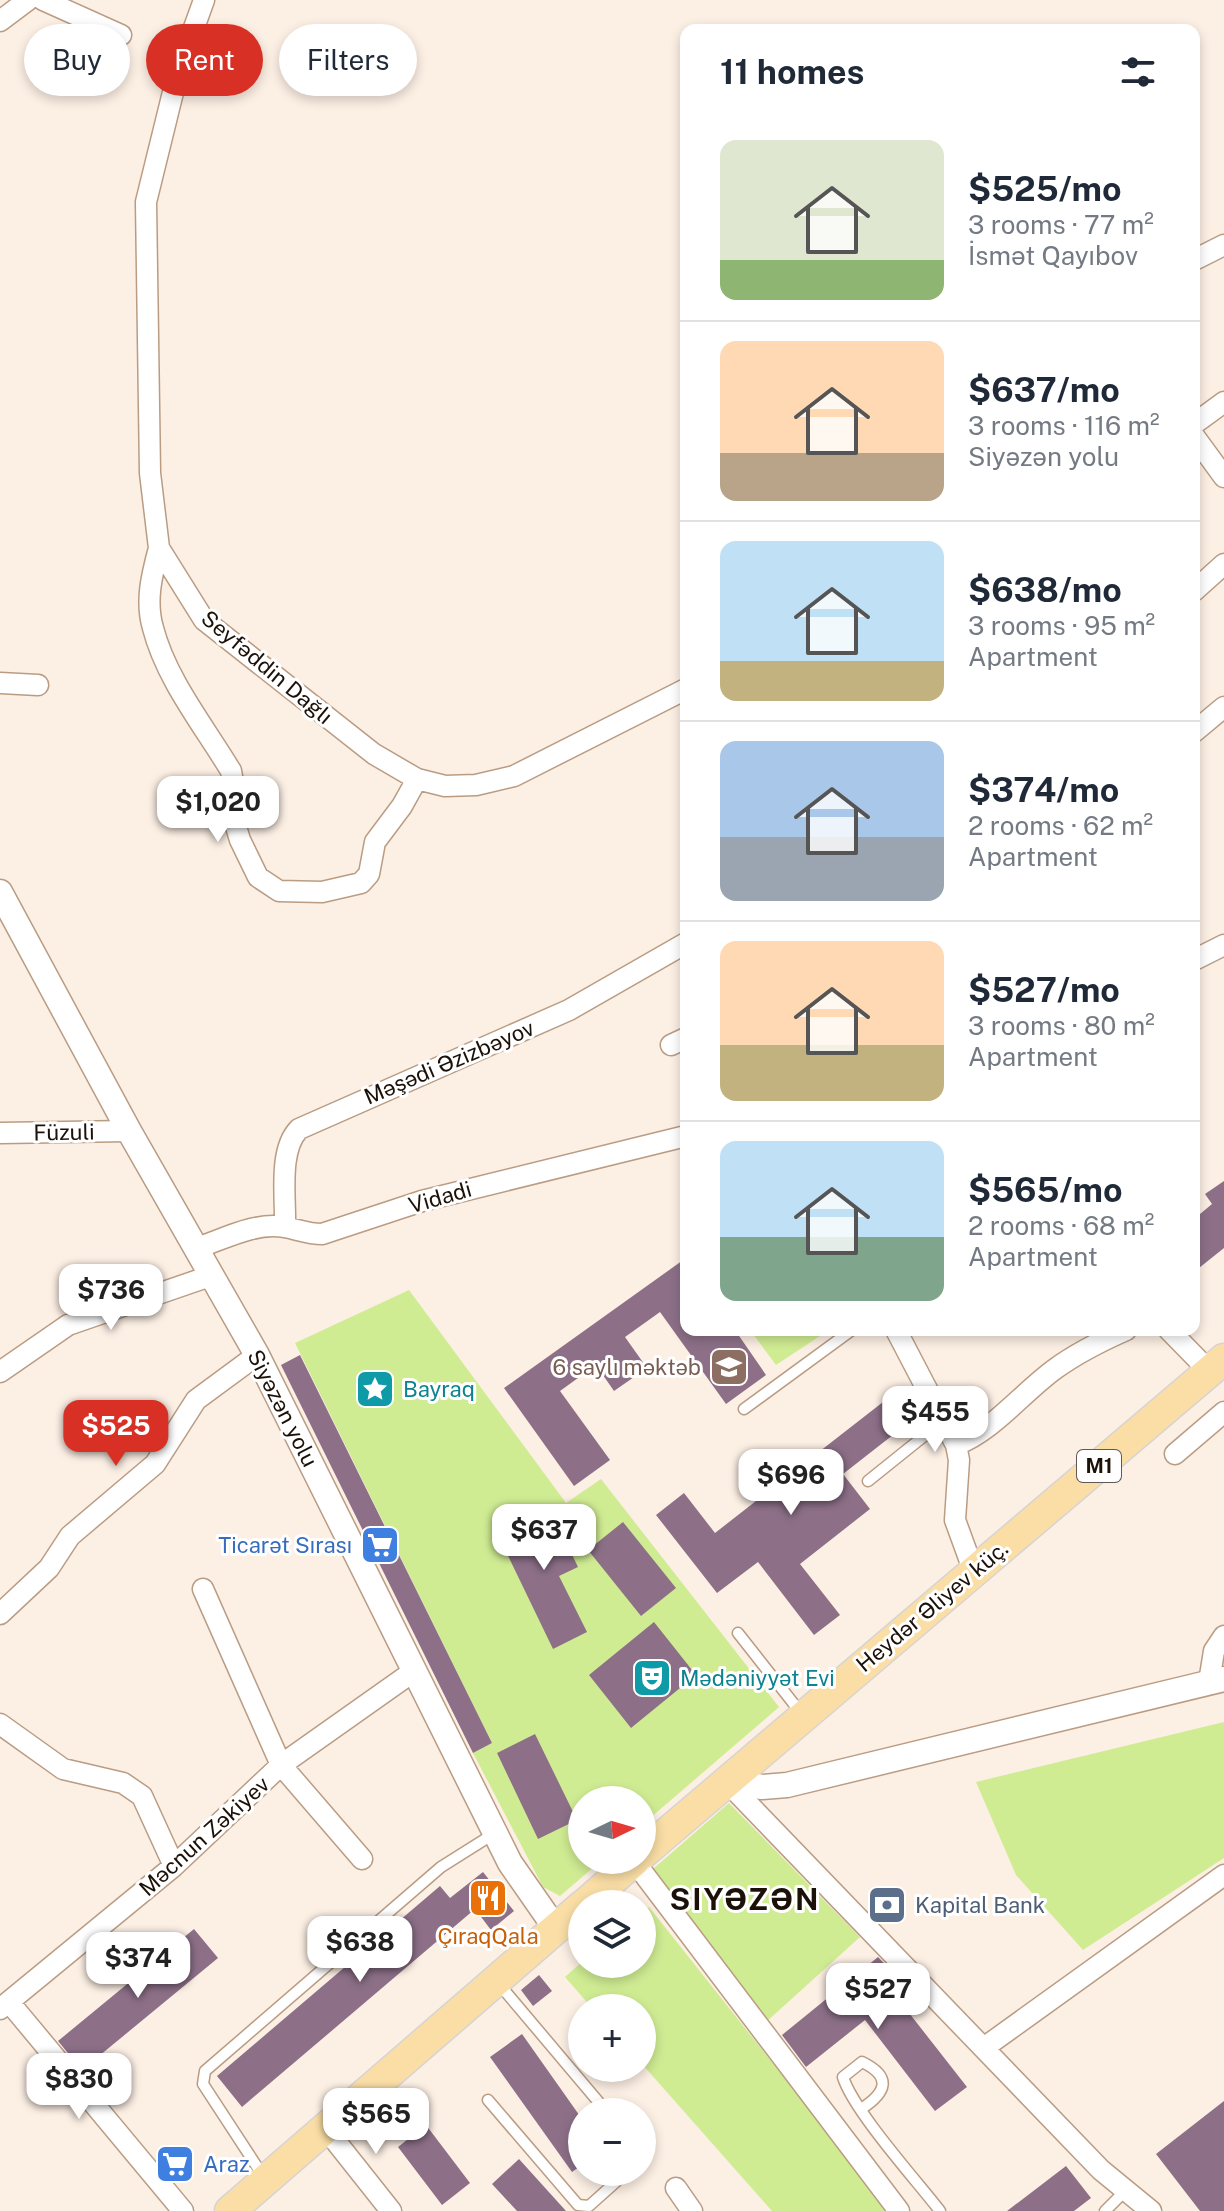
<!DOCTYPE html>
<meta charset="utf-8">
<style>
body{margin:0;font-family:"Public Sans",sans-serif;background:#f6f6f7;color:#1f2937;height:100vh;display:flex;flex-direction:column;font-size:30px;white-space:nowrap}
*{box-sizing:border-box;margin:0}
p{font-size:26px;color:#747a83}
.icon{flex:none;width:44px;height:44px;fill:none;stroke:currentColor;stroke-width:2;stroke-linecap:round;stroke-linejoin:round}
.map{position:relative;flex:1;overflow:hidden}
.side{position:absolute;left:680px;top:24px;width:520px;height:1312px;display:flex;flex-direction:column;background:#fff;border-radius:16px;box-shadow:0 4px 12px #0003}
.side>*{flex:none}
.top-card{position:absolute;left:24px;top:24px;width:536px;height:72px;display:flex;gap:16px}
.needle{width:52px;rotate:85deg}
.buttons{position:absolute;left:568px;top:1786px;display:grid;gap:16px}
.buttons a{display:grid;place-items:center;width:88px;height:88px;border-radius:50%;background:#fff;box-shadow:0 4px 12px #0003;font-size:40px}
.price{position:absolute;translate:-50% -68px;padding:0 18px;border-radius:16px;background:#fff;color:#222;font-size:26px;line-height:52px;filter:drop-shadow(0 2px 4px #0008)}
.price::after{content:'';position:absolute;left:50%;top:48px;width:24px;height:18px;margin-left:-12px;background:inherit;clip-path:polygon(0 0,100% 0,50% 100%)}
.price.selected{background:#d93025;color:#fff}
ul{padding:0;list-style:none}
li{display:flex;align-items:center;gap:24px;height:200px;padding:0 40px}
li+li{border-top:2px solid #e0e1e3}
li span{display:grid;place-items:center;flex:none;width:224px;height:160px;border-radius:16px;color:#555}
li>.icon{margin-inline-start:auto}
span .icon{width:96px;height:96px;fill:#fffc;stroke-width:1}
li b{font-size:34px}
h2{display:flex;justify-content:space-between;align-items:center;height:96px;padding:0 40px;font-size:34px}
.pill{padding:0 28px;border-radius:36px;background:#fff;box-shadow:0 4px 12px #0003;font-size:28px;line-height:72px}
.pill.selected{background:#d93025;color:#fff}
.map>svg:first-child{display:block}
.green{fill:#d0ec93}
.building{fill:#8d7088}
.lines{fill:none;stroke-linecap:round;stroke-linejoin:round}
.service-casing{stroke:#ba9c83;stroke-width:13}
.minor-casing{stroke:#ba9c83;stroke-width:23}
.tertiary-casing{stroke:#ba9c83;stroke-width:27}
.primary-casing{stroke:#d6d4d3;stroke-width:33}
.service{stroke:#fff;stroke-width:10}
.minor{stroke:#fff;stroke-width:20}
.tertiary{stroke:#fff;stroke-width:24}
.primary{stroke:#fadea6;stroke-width:30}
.labels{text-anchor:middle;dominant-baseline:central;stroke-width:6;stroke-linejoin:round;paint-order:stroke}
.shield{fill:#fff;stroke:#605852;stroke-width:2}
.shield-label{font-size:20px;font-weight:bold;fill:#1c1108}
.street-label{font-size:22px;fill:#1c1108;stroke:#fff}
.education-label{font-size:22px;fill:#785e54;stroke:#fff;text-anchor:end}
.culture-label{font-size:22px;fill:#0d838f;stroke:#fff;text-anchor:start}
.shop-label{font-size:22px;fill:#366cbe;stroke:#fff;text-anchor:end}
.service-label{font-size:22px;fill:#4e5e75;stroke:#fff;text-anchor:start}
.food-label{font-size:22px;fill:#c56008;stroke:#fff}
.district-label{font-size:30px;font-weight:bold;letter-spacing:2px;fill:#1c1108;stroke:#fff}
</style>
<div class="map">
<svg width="1224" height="2211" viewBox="0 0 1224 2211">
<rect width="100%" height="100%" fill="#fcefe4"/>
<path class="green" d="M409,1290L566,1503L601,1479L779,1707L642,1825V1800H582V1860H602L560,1896L543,1887L473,1753L492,1743L295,1343Z
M750,1330H829L776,1365Z
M1224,1722V1858L1083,1950L1016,1875L976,1782Z
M729,1803L860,1937L765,2023L653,1869Z
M649,1907L890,2211H772L642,2064V2008H592L565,1977L582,1962L642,1964V1914Z"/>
<path class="building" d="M1224,1181V1248L1194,1272V1219L1212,1204L1205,1194Z
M686,1258V1330H735L766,1375L726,1404L660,1312L625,1337L647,1368L614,1391L596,1365L560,1391L610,1460L574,1486L504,1388Z
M300,1355L492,1743L473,1753L281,1365Z
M901,1388L921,1413L843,1474L870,1509L800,1564L840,1615L814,1635L758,1562L717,1593L656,1515L684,1493L715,1533Z
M548,1505L578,1567L559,1576L587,1632L553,1649L496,1531Z
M623,1522L676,1588L641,1616L588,1550Z
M654,1622L696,1675L631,1728L589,1675Z
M535,1734L577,1820L538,1839L497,1753Z
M483,1872L514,1911L491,1930L475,1909L242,2107L217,2076L440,1886L450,1898Z
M194,1929L218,1958L82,2070L58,2041Z
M878,1957L906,1986L895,1995L967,2087L935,2111L865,2020L806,2067L782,2035Z
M539,1975L552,1991L533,2006L521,1990Z
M522,2034L582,2119V2165L572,2172L490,2057Z
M1224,2101V2211H1200L1156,2154Z
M426,2125L470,2183L442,2205L398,2147Z
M519,2159L566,2211H517L492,2184Z
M1066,2166L1091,2198L1074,2211H1007Z"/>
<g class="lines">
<defs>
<path id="service" d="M744,1409L852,1330
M868,1481L944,1420
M738,1633L801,1713
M499,1984L607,2112
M488,2100L578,2205L589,2206L627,2172
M861,2109C886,2093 893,2077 862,2062L843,2077C853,2110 916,2180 940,2211
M265,2179L203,2084L205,2071L441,1867L495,1833
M1105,2211L1125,2191"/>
<path id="minor" d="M43,0L121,35
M204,0L178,72L146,202L150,473L159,548L204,620L374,754L417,779L445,786L476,785L514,776L686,689
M0,21L28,0
M1194,260L1224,245
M1194,424L1224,402
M1194,436L1224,477
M159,548C152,574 145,601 153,628C166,679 204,726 231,771L234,787L230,807L240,840L258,877L279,891L322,892L361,883L369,874L375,842L402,806L417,779
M1194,591L1224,564
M0,683L38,685
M1194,732L1224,707
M1194,960L1224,945
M671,1045L686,1038
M0,1133L129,1131
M285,1227C286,1198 278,1150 299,1129L569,1010L686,943
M197,1248C224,1239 255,1222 284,1227C297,1229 307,1234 322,1234L422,1201L686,1136
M896,1330L956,1445L959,1460L955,1520L974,1572
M1169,1330L1210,1372
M0,1372L68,1325L213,1275
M956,1445C994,1430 1022,1393 1055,1369C1077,1353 1101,1341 1126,1330
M1175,1454L1224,1412
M203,1589L281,1765L362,1859
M0,1614L49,1568L70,1536L155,1464L196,1400L257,1355
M1209,1682L1214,1651L1224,1636
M0,1724L63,1769L123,1783L142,1796L174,1866
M727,1782L1101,2170L1151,2211
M634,1861L899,2211
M9,2002L183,2211
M0,2009L174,1866L281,1765L414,1671
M985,2047L1224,1875
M326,2129L391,2211
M676,2188L692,2211"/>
<path id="tertiary" d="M0,892L129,1131L257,1355L510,1863L556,1929
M727,1782L762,1787L787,1785L1224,1679"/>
<path id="primary" d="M642,1854L1224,1359
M585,1904L635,1860
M230,2211L582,1906"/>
</defs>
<use href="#service" class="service-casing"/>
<use href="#minor" class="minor-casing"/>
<use href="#tertiary" class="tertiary-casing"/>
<use href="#primary" class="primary-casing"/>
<use href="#service" class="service"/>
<use href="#minor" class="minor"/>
<use href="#tertiary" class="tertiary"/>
<use href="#primary" class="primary"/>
</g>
<defs>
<symbol id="school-square" viewBox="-11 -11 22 22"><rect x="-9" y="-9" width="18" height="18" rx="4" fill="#8d6e63" stroke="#fff"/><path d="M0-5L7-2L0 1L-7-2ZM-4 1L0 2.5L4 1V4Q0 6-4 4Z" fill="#fff"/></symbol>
<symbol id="sight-square" viewBox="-11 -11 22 22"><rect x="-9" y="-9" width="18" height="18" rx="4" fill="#0f9aa8" stroke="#fff"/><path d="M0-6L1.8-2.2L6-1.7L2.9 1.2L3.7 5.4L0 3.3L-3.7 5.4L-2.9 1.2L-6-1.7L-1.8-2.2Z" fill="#fff"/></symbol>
<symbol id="supermarket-square" viewBox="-11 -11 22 22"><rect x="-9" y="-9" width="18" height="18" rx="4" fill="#3f7fe0" stroke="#fff"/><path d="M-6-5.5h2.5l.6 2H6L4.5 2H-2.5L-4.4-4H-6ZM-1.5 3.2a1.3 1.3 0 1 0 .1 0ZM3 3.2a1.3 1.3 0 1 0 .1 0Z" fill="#fff"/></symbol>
<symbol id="theatre-square" viewBox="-11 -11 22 22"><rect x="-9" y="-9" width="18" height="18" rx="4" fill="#0f9aa8" stroke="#fff"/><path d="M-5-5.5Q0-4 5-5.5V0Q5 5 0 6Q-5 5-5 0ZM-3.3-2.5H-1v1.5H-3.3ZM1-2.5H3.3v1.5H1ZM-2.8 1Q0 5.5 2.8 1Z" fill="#fff"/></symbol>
<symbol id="restaurant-square" viewBox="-11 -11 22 22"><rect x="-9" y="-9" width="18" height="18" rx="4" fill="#e8710a" stroke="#fff"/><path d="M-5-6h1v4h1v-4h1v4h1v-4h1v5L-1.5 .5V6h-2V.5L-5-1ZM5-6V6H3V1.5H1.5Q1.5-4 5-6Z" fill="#fff"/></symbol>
<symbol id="bank-square" viewBox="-11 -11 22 22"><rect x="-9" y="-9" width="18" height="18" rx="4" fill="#5c6f8a" stroke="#fff"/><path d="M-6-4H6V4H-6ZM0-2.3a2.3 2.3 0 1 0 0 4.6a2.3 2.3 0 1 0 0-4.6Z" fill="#fff"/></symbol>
</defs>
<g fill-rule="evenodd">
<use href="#school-square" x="707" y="1345" width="44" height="44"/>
<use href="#sight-square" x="353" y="1367" width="44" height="44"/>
<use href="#supermarket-square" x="358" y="1523" width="44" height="44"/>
<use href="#theatre-square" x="630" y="1656" width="44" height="44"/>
<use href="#restaurant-square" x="466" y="1876" width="44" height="44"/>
<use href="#bank-square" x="865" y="1883" width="44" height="44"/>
<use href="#supermarket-square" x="153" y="2142" width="44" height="44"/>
</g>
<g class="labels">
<rect class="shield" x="1077" y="1450" width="44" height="32" rx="6"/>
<g class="shield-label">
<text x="1099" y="1466">M1</text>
</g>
<g class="street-label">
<text transform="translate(267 667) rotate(40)">Seyfəddin Dağlı</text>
<text transform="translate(449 1062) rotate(-23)">Məşədi Əzizbəyov</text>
<text transform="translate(64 1132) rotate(-1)">Füzuli</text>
<text transform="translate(440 1197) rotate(-16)">Vidadi</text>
<text transform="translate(283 1408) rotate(63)">Siyəzən yolu</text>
<text transform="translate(932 1606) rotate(-40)">Heydər Əliyev küç.</text>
<text transform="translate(204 1836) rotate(-42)">Məcnun Zəkiyev</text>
</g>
<g class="education-label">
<text x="701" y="1367">6 saylı məktəb</text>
</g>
<g class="culture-label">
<text x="403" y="1389">Bayraq</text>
<text x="680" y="1678">Mədəniyyət Evi</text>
</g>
<g class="shop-label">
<text x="352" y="1545">Ticarət Sırası</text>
<text x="203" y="2164" text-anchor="start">Araz</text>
</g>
<g class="service-label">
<text x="915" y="1905">Kapital Bank</text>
</g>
<g class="food-label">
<text x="488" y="1936">ÇıraqQala</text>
</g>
<g class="district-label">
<text x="745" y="1899">SIYƏZƏN</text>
</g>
</g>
</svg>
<div class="buttons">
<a><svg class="needle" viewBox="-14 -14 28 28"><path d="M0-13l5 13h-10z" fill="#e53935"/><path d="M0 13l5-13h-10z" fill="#747a83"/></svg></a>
<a><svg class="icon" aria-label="layers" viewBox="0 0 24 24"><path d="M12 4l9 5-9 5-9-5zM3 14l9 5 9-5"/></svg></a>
<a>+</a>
<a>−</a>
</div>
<b class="price" style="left:218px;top:844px">$1,020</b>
<b class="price" style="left:111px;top:1332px">$736</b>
<b class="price" style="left:935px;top:1454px">$455</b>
<b class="price selected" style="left:116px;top:1468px">$525</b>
<b class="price" style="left:791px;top:1517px">$696</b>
<b class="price" style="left:544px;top:1572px">$637</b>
<b class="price" style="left:360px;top:1984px">$638</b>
<b class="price" style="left:138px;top:2000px">$374</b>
<b class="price" style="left:878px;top:2031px">$527</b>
<b class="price" style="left:79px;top:2121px">$830</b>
<b class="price" style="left:376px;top:2156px">$565</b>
<div class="top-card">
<a class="pill">Buy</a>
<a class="pill selected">Rent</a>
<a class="pill">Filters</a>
</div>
<section class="side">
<h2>11 homes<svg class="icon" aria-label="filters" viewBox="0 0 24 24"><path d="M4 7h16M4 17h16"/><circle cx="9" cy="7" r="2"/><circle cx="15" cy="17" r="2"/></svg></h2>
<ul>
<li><span style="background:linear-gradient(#dfe7d0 75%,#8fb573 0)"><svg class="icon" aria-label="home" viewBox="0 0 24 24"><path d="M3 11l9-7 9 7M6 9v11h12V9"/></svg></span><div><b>$525/mo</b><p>3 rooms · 77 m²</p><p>İsmət Qayıbov</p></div></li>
<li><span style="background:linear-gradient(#ffd9b3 70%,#b9a48a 0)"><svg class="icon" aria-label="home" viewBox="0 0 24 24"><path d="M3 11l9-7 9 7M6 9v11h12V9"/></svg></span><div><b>$637/mo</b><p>3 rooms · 116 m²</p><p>Siyəzən yolu</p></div></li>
<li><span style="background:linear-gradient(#bfe0f5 75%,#c2b280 0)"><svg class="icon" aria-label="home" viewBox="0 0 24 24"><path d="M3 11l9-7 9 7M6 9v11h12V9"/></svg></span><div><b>$638/mo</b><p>3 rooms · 95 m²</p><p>Apartment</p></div></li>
<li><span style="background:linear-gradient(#a9c7e8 60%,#9aa5b1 0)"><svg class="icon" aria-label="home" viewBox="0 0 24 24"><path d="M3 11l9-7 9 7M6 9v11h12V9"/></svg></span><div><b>$374/mo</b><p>2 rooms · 62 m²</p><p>Apartment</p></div></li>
<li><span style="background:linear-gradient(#ffd9b3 65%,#c2b280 0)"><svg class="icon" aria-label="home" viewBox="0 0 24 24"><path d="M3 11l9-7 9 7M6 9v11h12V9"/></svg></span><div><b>$527/mo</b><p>3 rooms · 80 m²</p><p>Apartment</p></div></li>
<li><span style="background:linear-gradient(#bfe0f5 60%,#7fa58c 0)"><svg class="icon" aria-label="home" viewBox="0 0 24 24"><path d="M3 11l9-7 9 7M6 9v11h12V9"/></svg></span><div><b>$565/mo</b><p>2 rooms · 68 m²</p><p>Apartment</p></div></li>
</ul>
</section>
</div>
